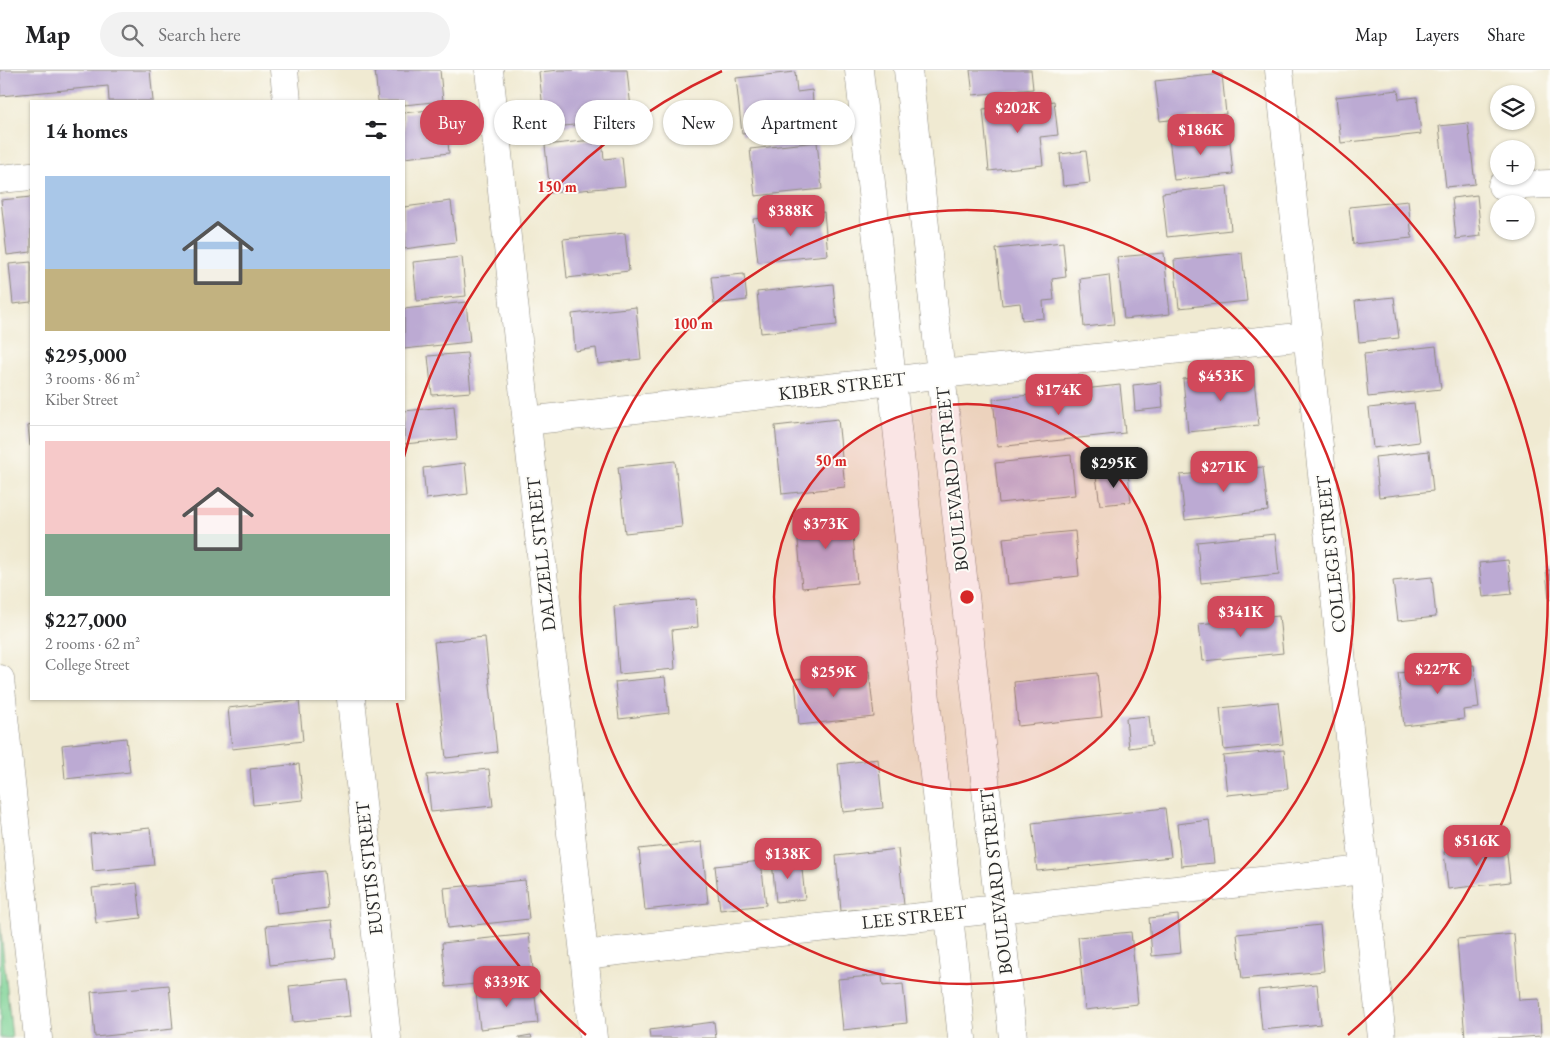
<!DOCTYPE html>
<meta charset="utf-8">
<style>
body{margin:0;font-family:"EB Garamond",serif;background:#f2f2f2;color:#202124;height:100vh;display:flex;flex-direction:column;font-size:19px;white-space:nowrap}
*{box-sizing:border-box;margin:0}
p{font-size:16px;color:#757577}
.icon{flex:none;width:28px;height:28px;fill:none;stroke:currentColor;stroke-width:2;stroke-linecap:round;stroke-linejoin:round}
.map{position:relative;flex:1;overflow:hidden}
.panel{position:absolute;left:30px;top:30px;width:375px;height:600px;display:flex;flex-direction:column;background:#fff;border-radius:0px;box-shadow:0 1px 4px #0004}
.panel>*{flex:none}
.hud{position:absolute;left:420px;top:30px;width:475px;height:45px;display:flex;gap:10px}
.controls{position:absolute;left:1490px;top:15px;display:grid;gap:10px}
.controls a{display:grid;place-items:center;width:45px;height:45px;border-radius:50%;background:#fff;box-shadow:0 1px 4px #0004;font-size:25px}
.price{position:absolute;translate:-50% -42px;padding:0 11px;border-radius:10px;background:#d1495b;color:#fff;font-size:16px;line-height:32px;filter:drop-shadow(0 1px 2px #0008)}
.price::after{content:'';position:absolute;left:50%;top:30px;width:15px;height:11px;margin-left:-8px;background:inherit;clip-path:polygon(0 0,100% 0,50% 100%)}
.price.current{background:#222;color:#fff}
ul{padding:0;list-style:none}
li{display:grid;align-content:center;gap:10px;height:265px;padding:0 15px}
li+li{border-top:1px solid #e0e0e0}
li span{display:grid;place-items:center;height:155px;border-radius:0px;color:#555}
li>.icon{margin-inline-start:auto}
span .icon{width:90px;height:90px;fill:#fffc;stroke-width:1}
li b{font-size:21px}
h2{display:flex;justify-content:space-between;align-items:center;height:60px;padding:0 15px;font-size:21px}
.chip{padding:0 18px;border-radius:22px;background:#fff;box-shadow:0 1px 4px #0004;font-size:18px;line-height:45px}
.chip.current{background:#d1495b;color:#fff}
header{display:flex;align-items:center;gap:30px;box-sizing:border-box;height:70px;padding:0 25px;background:#fff;border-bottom:1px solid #e0e0e0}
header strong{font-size:24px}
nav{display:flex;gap:28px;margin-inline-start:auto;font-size:18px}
.search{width:350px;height:45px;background:#f2f2f2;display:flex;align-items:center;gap:12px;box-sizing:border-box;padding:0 18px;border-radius:28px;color:#757577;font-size:19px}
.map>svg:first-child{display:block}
.green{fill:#7ed295;stroke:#547e60}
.building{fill:#bcaad3}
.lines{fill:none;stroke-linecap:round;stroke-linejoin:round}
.minor-casing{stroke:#8e8a7e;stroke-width:29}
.minor{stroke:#fff;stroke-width:28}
.ring{fill:none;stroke:#d62828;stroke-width:2.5}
.labels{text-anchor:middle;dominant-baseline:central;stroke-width:4;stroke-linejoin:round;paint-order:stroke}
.street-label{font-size:19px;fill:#2b2b2b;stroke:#fdfcf7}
.centre{fill:#d62828;stroke:#fdfcf7;stroke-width:2.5}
.ring-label{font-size:15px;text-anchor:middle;font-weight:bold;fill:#d62828;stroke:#fdfcf7;stroke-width:4;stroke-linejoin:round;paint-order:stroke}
</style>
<header>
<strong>Map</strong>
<div class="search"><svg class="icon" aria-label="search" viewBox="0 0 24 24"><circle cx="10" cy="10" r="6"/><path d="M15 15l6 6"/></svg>Search here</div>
<nav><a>Map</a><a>Layers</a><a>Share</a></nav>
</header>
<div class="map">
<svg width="1550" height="968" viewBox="0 0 1550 968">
<rect width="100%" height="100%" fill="#fdfcf7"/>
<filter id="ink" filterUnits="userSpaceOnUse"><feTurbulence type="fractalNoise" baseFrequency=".02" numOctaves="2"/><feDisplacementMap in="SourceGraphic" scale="10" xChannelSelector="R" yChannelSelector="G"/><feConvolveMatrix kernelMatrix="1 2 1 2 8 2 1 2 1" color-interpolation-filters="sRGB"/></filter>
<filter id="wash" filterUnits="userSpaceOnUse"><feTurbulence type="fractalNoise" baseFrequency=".0096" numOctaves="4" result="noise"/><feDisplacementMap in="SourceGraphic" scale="20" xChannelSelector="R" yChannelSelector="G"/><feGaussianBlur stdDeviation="1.12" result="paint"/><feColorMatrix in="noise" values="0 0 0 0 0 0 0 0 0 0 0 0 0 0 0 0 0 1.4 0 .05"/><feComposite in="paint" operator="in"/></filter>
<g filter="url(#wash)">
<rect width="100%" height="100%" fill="#f0ead2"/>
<path class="green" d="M0,852L12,968H0Z"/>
<g id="blocks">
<path class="building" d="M0,0H150L153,31H109L108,16L0,26Z
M375,0H440L443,31L404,35V31H378Z
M559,0H627L632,49L545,58L539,2Z
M970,0H1031L1033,19L973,25Z
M795,2L797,22L812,20L815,56L742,64L736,8Z
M1222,4L1226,44L1160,51L1155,11Z
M1398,20L1399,29L1417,27L1421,64L1341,73L1336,27Z
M1054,31L1058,65L1040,67L1043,95L989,101L983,39Z
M445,38L449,83L404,88V43Z
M1468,53L1475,114L1446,117L1439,56Z
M1229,62L1233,104L1174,110L1169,68Z
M602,69L604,89L622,87L625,116L550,123L545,75Z
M817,72L822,119L755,126L750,79Z
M1086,81L1090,113L1063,116L1060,84Z
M1227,116L1231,160L1167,167L1162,123Z
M1477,125L1481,166L1456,169L1452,128Z
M31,127V182L7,185L1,130Z
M451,131L456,172L404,179V137Z
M1408,131L1412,168L1353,174L1349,137Z
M824,142L828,185L758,192L753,149Z
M625,163L629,201L567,208L563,169Z
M1063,172L1066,207L1052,209L1054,230L1043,231L1044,248L1022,250L1020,233L1002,235L996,179Z
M1164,183L1170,244L1124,249L1117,187Z
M1242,183L1247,231L1179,238L1174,190Z
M462,187L466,226L417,231L413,192Z
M31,192V232L13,234L9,194Z
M744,204L747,230L714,234L711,207Z
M1109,205L1114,254L1084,257L1080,209Z
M833,214L837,255L761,263L757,222Z
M1394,227L1399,268L1359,272L1355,231Z
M466,232L470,272L404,279V239Z
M636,237L641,289L598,294L596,278L575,281L572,244Z
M1436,276L1441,319L1368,327L1364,284Z
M467,283L471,322L432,325L428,286Z
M1253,301L1259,355L1188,362L1183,309Z
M1161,312L1163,338L1135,341L1133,315Z
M1120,315L1125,363L998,377L993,329Z
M1414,333L1419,372L1373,378L1369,338Z
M454,336L457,369L404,374V341Z
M838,349L845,417L782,424L775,356Z
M31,355V376H30L28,356Z
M1429,381L1433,421L1379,427L1375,387Z
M1071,385L1075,425L999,433L995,393Z
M675,391L682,457L625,463L618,397Z
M465,393L468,424L426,429L423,398Z
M1263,397L1268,441L1185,450L1180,405Z
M1128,403L1131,432L1100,435L1096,406Z
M851,441L857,513L802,518L796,446Z
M1075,461L1079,506L1008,514L1003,468Z
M1275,464L1279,505L1201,513L1197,472Z
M1508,490L1512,524L1483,527L1479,493Z
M1546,500H1550V530H1549Z
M1432,507L1436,547L1398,551L1393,511Z
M696,529L698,557L672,560L675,599L619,604L614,536Z
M1279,546L1283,583L1203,591L1199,554Z
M485,567L497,682L446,688L434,572Z
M1474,595L1479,638L1463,640L1464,649L1404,656L1398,603Z
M869,601L874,647L799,655L795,609Z
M1097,603L1102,647L1018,656L1014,612Z
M665,607L669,643L619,649L615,612Z
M299,630L303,671L232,679L228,638Z
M1278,632L1283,674L1224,680L1220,638Z
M1149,646L1152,675L1129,678L1126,648Z
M126,668L130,702L65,709L62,675Z
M1284,680L1288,719L1227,725L1223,686Z
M878,689L883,738L843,742L838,694Z
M299,694L303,730L253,735L250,699Z
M489,699L493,736L431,742L427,705Z
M1165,738L1171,787L1037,801L1032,753Z
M1209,750L1214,793L1181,796L1177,754Z
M150,758L154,795L93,801L90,764Z
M702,772L708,833L645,840L639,779Z
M1506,775L1510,812L1448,819L1444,782Z
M898,779L904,835L841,841L836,786Z
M801,789L805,829L776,832L772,791Z
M761,791L766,835L720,840L715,796Z
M324,801L328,838L277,844L273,807Z
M525,810L529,849L448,858L444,818Z
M137,813L141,848L96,853L92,818Z
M1178,845L1181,883L1152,886L1149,848Z
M332,850L336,888L270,895L266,856Z
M1320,855L1324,901L1242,909L1237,864Z
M1131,862L1138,934L1085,940L1078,867Z
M529,864L534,908L446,917L442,873Z
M1514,864L1519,930L1539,929L1541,966L1512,968H1465L1457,869Z
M882,905L883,916L903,914L907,953L843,960L838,909Z
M347,910L351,946L293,952L289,916Z
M1317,914L1321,954L1262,960L1258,920Z
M169,915L173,959L95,967L91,922Z
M534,917L538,953L480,959L476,923Z
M714,952L716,968H650L649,960Z
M531,965L532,968H519V967Z"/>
</g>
</g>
<g filter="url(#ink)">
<use href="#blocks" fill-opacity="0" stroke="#8e8a7e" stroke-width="1"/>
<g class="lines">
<defs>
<path id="minor" d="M284,0L287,31
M489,0L593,968
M859,0L962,968
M908,0L1013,968
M1279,0L1382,968
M0,109L31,106
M1502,116L1550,114
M526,351L892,311L941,304L1307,266
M0,609L38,968
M351,629L387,968
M584,885L780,862L1364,800"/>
</defs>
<use href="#minor" class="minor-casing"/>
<use href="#minor" class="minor"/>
</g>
</g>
<circle cx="967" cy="527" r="193" fill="#d62828" fill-opacity=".12"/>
<g class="ring">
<circle cx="967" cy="527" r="193"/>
<circle cx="967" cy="527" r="387"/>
<path d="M586 965A580 580 0 0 1 397 633M404 387A580 580 0 0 1 722 1M1212 1A580 580 0 0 1 1348 965"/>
</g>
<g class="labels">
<g class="street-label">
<text transform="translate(842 316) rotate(-7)">KIBER STREET</text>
<text transform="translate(952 409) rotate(-96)">BOULEVARD STREET</text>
<text transform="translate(541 484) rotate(-96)">DALZELL STREET</text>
<text transform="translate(1331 484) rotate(-96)">COLLEGE STREET</text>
<text transform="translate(369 798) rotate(-96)">EUSTIS STREET</text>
<text transform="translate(996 812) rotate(-96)">BOULEVARD STREET</text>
<text transform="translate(914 847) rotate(-6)">LEE STREET</text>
</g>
</g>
<circle cx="967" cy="527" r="8" class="centre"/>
<g class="ring-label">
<text x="557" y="122">150 m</text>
<text x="693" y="259">100 m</text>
<text x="831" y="396">50 m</text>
</g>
</svg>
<div class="controls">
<a><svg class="icon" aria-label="layers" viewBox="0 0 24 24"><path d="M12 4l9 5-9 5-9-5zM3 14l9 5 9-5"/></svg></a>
<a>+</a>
<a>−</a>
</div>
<b class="price" style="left:1018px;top:64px">$202K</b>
<b class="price" style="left:1201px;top:86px">$186K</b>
<b class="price" style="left:791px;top:167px">$388K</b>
<b class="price" style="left:1221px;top:332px">$453K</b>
<b class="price" style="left:1059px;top:346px">$174K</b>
<b class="price current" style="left:1114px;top:419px">$295K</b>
<b class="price" style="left:1224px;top:423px">$271K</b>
<b class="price" style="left:826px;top:480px">$373K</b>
<b class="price" style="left:1241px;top:568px">$341K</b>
<b class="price" style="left:1438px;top:625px">$227K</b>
<b class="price" style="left:834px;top:628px">$259K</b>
<b class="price" style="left:1477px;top:797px">$516K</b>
<b class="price" style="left:788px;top:810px">$138K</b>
<b class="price" style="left:507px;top:938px">$339K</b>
<div class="hud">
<a class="chip current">Buy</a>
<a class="chip">Rent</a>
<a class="chip">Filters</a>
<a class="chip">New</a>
<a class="chip">Apartment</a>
</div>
<section class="panel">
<h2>14 homes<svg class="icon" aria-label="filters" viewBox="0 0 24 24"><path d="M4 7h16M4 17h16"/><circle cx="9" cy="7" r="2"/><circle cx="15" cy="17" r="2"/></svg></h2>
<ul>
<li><span style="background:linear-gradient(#a9c7e8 60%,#c2b280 0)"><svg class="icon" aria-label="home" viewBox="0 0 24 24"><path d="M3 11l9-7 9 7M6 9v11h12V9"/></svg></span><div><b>$295,000</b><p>3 rooms · 86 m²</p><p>Kiber Street</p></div></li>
<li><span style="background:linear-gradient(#f6c9c9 60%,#7fa58c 0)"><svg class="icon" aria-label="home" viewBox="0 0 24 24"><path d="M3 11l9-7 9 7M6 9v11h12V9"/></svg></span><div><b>$227,000</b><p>2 rooms · 62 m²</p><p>College Street</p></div></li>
</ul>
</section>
</div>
